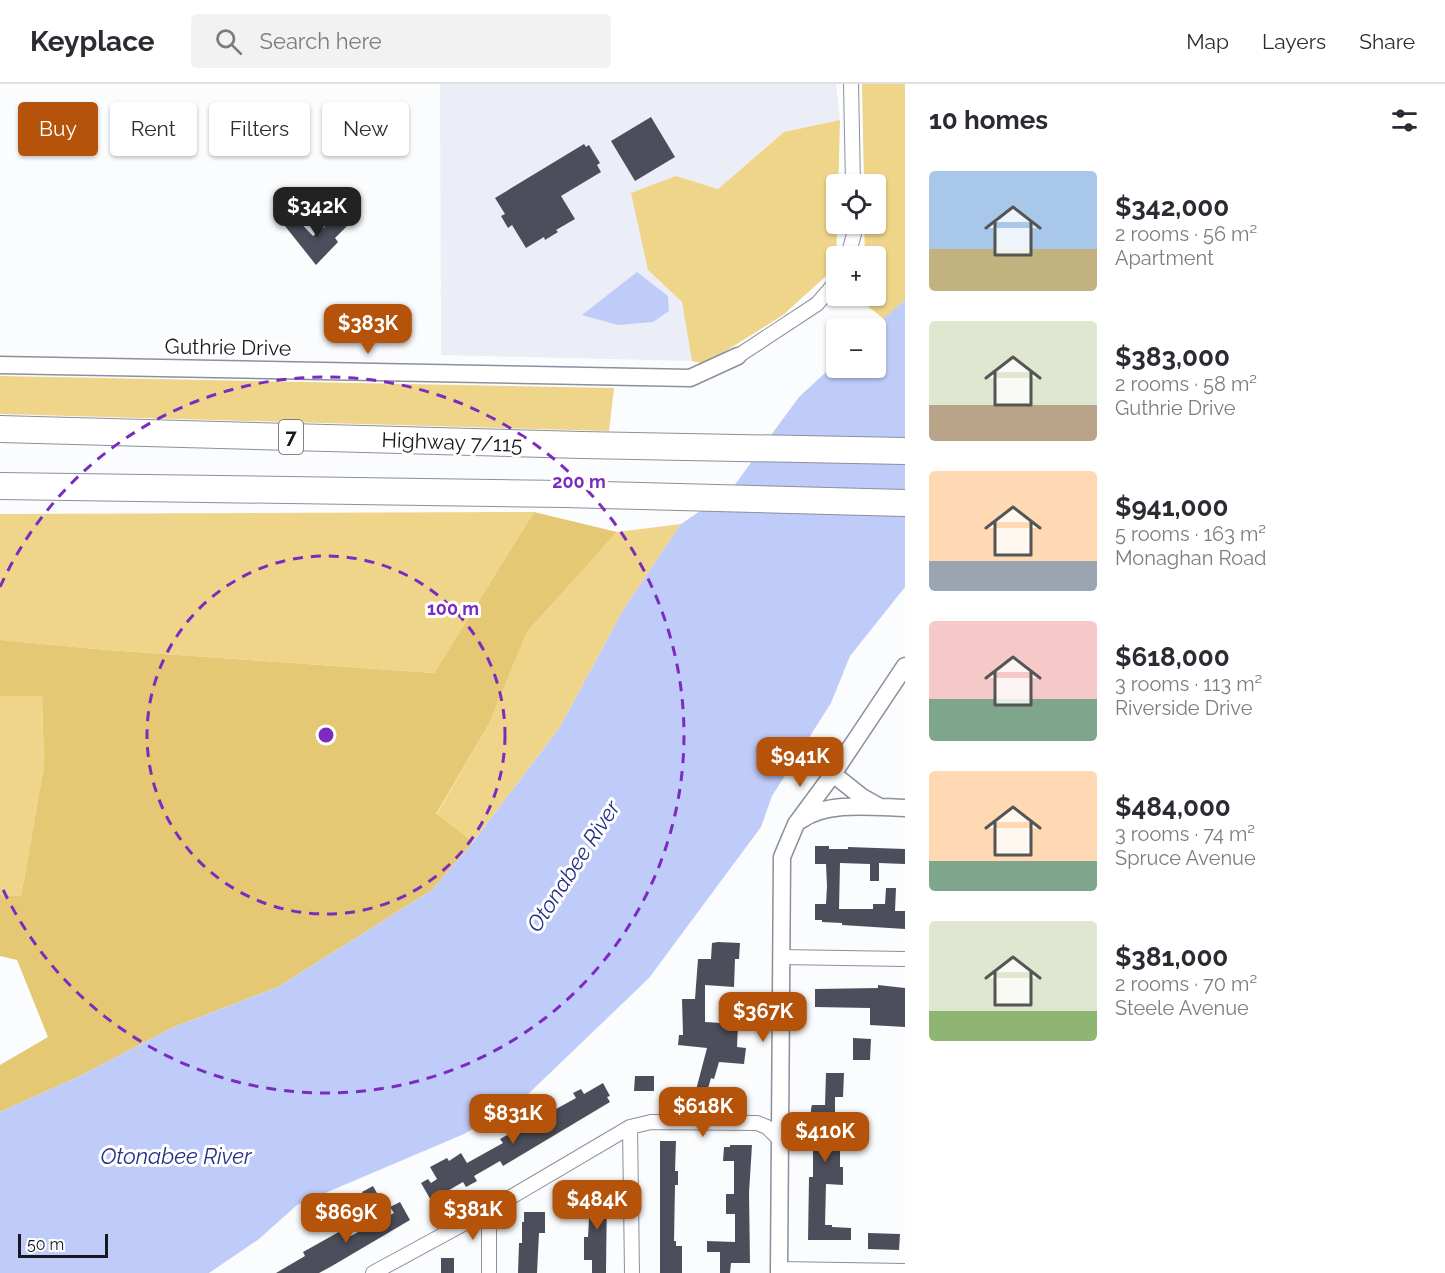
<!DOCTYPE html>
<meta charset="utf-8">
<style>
body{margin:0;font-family:Raleway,sans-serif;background:#f2f2f3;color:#2b2b33;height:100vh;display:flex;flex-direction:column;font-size:22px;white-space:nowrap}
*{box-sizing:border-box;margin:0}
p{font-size:20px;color:#7c7c81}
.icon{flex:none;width:33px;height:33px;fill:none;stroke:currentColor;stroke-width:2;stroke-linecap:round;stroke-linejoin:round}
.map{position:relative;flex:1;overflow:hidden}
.panel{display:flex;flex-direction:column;background:#fff;width:540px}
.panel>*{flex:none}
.top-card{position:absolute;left:18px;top:18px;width:570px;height:54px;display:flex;gap:12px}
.tools{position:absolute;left:826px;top:90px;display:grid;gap:12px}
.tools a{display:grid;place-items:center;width:60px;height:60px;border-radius:6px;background:#fff;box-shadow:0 2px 4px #0004;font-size:30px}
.scale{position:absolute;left:18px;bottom:15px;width:90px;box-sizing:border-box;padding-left:6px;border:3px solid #17191e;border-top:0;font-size:16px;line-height:21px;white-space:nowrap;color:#17191e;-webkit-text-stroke:4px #fff;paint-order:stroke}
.price{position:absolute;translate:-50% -51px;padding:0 14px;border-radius:12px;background:#b45309;color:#fff;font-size:20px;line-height:39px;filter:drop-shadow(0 2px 3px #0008)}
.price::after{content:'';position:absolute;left:50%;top:36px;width:18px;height:14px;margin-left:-9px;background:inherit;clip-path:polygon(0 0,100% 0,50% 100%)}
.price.active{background:#222;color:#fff}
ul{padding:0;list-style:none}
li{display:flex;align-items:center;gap:18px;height:150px;padding:0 24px}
li span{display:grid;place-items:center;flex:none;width:168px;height:120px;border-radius:6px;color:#555}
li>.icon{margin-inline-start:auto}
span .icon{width:72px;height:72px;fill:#fffc;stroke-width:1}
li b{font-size:26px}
h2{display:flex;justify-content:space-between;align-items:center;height:72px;padding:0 24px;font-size:26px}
.pill{padding:0 21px;border-radius:6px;background:#fff;box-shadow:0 2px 4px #0004;font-size:21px;line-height:54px}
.pill.active{background:#b45309;color:#fff}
header{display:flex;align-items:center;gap:36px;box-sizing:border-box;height:84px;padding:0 30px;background:#fff;border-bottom:2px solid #e1e1e2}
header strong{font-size:28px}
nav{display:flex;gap:33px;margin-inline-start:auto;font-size:21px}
.search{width:420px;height:54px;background:#f2f2f3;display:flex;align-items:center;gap:15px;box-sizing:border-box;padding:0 21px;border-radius:6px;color:#7c7c81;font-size:22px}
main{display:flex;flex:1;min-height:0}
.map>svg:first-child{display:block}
.built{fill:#eceef7}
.green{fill:#efd589}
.forest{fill:#e4c873}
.water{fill:#bfcbf9}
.building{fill:#4c4f5b}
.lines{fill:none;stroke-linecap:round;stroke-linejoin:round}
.minor-casing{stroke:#8c8f9c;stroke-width:16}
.tertiary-casing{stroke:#8c8f9c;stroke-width:19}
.motorway-casing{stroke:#8c8f9c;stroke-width:28}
.minor{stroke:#fff;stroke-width:14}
.tertiary{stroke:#fff;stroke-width:16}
.motorway{stroke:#fff;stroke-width:26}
.ring{fill:none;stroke:#7b2cbf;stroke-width:3;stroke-dasharray:10 8}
.labels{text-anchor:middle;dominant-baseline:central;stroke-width:6;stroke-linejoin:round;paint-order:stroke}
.shield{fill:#fff;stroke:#5d5e62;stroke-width:1.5}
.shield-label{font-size:20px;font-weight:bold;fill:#17191e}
.street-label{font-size:21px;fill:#17191e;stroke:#fff}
.water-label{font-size:22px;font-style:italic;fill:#292f84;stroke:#fff}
.centre{fill:#7b2cbf;stroke:#fff;stroke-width:3}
.ring-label{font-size:18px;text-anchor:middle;font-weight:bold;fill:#7b2cbf;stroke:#fff;stroke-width:6;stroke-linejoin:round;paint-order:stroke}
</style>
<header>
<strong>Keyplace</strong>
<div class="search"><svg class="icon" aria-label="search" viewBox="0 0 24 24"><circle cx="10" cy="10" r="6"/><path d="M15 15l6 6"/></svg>Search here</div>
<nav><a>Map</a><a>Layers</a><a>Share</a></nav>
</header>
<main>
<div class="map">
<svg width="905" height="1189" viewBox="0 0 905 1189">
<rect width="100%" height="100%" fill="#fbfcfe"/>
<path class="built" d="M440,0H836L840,36L784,48L718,105L676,92L648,186L683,218L692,277L441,271Z"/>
<path class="green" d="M862,0H905V216L884,235L866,221V212H876V172H865L864,140H876V100H864Z
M840,36L836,183L783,231L705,280L692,277L682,218L648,186L631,109L676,92L718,105L784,48Z
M0,292L614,304L609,347L0,330Z
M534,428L434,589L107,566L0,556V430Z
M681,440L623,526L560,643L473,758L436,731L489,640L527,548L617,448Z
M0,612H42L44,682L21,812L0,811Z"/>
<path class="forest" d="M534,428L617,448L527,548L489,640L436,730L473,758L432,806L278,903L174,943L80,992L0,1028V981L48,953L17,876L0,872V811L21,812L44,682L42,612H0V556L107,566L434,589Z"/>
<path class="water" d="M637,188L668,212L669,227L653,238L618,241L582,231Z
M905,216V503L850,572L831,619L772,712L761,743L649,894L524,1014L464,1050L297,1121L259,1155L209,1189H0V1028L80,992L174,943L278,903L432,806L473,758L560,643L623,526L681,440L731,406L799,313L837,278V284H876V244H873Z"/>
<path class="building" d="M651,33L675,73L635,97L611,57Z
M584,60L586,63L589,61L600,79L597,81L601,88L561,112L575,135L556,146L558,148L545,156L544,153L526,164L512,141L508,144L501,132L505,130L495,114Z
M338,132L347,142L335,154L338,158L316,181L285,142L295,133L313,152Z
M815,762H829V765H848V763L905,765V780L879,779V797H870V780L840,779L839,825H873V820H885L886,804H896L895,827H905V845L842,841V839L822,838V836H815V820H826L827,802L826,780H815Z
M718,858L740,859L739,875H735L734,903L705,901V938L738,940L737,963L746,964L744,980L719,978L714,995L711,994L707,1008L696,1006L707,964L678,961L679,951H683L682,915H695L698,875H711L712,859Z
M878,901L905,904V943L870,941V924L815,923V905L878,904Z
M853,954L871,955L870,976H853Z
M826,989H844L843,1013H835V1060H840V1083H843V1101L826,1100L825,1141H832V1143L851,1144V1156H808L809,1093H813V1057L812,1051H810L811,1025L812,1021H825Z
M635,992H654V1007H634Z
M603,999L610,1012L607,1013L610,1018L503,1082L500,1077L474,1092L477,1097L466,1103L463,1098L444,1109L446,1114L442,1117L444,1120L436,1125L421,1099L428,1095L431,1099L437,1095L430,1083L447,1074L449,1077L461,1069L467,1079L503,1059L500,1055L509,1050L510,1053L527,1043L529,1047L550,1035L547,1030L576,1014L573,1009L581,1005L584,1010Z
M660,1057H676L675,1087H678V1101H675L674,1157H676V1162H682V1189H660Z
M730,1061H752L749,1109L750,1179H731L730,1189H720V1168H707V1157L735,1158V1130H726V1110H734V1077H723L724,1063H730Z
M373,1102L378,1111L368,1118L362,1108Z
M591,1103L607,1104L606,1189H592V1176H584V1153H588L589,1135H591Z
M400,1118L410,1136L332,1182L319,1189H276L305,1172L303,1168L346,1144L351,1152L367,1143L364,1138L372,1133L375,1139L394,1129L390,1123Z
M524,1128H545V1149H539L537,1189H518L519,1159H522V1138H524Z
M868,1149L900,1150L899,1166L868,1165Z
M441,1174H454V1189H441Z"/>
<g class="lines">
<defs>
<path id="minor" d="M851,0L853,100
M848,172L854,150V140
M738,272L817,220L837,197
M781,873L905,875
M630,1043L632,1189
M779,1185L905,1187
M373,1189L489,1126L630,1043L651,1038L757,1039L767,1043L779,1055
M489,1189V1126"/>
<path id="tertiary" d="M0,281L690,294L738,272
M833,690L862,713L880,723
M801,736C827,717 873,723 905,724
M779,1189L782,773L796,740L833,690L905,582"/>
<path id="motorway" d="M0,345L582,361L905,367
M0,402L565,410L905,419"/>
</defs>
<use href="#minor" class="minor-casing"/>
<use href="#tertiary" class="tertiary-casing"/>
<use href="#motorway" class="motorway-casing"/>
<use href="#minor" class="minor"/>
<use href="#tertiary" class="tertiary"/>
<use href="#motorway" class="motorway"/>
</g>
<g class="ring">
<circle cx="326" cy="651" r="179"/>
<path d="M0 503A358 358 0 1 1 0 799"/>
</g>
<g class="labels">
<rect class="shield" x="279" y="336" width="24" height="34" rx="4.5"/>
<g class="shield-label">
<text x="291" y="353">7</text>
</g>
<g class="street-label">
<text transform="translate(228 263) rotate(1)">Guthrie Drive</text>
<text transform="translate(452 358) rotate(2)">Highway 7/115</text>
</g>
<g class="water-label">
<text transform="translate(573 782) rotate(-57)">Otonabee River</text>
<text x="176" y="1072">Otonabee River</text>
</g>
</g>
<circle cx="326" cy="651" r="9" class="centre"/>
<g class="ring-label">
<text x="579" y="404">200 m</text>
<text x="453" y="531">100 m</text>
</g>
</svg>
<div class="tools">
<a><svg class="icon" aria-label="locate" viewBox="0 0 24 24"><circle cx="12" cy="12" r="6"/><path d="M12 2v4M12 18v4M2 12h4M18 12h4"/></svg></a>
<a>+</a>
<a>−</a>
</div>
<div class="scale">50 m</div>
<b class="price active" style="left:317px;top:154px">$342K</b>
<b class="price" style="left:368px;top:271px">$383K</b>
<b class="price" style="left:800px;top:704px">$941K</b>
<b class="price" style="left:763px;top:959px">$367K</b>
<b class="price" style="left:703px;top:1054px">$618K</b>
<b class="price" style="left:513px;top:1061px">$831K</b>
<b class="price" style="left:825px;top:1079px">$410K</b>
<b class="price" style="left:597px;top:1147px">$484K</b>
<b class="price" style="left:473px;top:1157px">$381K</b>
<b class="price" style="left:346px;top:1160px">$869K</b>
<div class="top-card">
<a class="pill active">Buy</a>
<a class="pill">Rent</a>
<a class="pill">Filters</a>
<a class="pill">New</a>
</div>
</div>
<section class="panel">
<h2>10 homes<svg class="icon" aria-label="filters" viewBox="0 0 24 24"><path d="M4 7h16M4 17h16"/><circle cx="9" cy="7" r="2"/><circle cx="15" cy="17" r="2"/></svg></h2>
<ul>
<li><span style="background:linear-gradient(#a9c7e8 65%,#c2b280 0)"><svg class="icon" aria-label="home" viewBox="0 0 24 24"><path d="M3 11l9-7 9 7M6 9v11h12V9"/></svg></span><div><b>$342,000</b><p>2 rooms · 56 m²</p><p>Apartment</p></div></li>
<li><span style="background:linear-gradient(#dfe7d0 70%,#b9a48a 0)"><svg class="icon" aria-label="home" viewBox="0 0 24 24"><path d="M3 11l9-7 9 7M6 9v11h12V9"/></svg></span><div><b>$383,000</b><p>2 rooms · 58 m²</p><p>Guthrie Drive</p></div></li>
<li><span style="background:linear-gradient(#ffd9b3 75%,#9aa5b1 0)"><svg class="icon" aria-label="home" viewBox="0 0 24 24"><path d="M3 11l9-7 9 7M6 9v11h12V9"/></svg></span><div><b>$941,000</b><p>5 rooms · 163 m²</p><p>Monaghan Road</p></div></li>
<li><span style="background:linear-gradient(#f6c9c9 65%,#7fa58c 0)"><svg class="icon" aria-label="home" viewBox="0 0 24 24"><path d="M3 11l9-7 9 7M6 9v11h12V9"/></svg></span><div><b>$618,000</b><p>3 rooms · 113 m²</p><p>Riverside Drive</p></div></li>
<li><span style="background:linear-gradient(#ffd9b3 75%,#7fa58c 0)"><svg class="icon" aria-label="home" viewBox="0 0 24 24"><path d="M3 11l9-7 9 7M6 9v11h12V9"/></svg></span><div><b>$484,000</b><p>3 rooms · 74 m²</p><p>Spruce Avenue</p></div></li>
<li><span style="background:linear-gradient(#dfe7d0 75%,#8fb573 0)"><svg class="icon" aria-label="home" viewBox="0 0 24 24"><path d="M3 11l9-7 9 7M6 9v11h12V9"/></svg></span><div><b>$381,000</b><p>2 rooms · 70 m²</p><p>Steele Avenue</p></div></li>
</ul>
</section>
</main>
